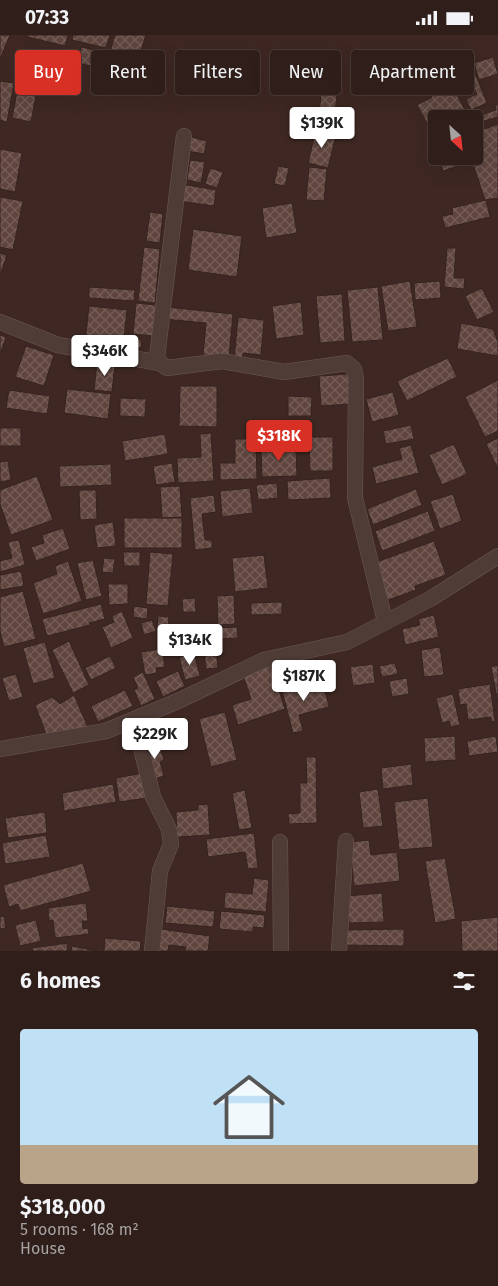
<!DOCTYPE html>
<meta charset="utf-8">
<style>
body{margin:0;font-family:"Fira Sans",sans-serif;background:#3b2b27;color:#f1f3f6;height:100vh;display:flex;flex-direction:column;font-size:19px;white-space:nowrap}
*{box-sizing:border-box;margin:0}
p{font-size:16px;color:#a7a2a2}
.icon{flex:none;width:28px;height:28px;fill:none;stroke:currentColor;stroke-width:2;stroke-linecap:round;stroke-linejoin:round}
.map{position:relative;height:916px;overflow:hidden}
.side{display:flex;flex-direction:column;background:#2f1e1a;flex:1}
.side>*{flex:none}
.hud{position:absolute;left:15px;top:15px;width:469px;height:45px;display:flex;gap:10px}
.needle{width:32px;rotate:153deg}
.controls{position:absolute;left:428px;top:75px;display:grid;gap:10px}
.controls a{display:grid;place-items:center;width:55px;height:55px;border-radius:5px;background:#2f1e1a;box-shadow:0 5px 20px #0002,0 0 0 1px #4a3c39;font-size:25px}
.price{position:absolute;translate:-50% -42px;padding:0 11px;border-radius:5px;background:#fff;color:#222;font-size:16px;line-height:32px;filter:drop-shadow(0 1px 2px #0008)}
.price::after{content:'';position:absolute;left:50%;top:30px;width:15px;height:11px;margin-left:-8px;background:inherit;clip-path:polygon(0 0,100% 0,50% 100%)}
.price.selected{background:#d93025;color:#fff}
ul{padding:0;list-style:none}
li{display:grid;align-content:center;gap:10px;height:265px;padding:0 20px}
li+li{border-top:1px solid #4a3c39}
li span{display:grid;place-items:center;height:155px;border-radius:5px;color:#555}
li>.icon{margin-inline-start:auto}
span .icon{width:90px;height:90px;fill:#fffc;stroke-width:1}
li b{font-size:21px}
h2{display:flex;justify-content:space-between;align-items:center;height:60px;padding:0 20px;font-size:21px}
.chip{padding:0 18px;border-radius:5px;background:#2f1e1a;box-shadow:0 5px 20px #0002,0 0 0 1px #4a3c39;font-size:18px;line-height:45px}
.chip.selected{background:#d93025;color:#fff}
.status{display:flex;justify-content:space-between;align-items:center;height:35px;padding:0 25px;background:#2f1e1a;direction:ltr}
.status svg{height:14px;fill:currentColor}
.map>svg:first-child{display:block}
.building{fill:url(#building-cross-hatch);stroke:#36231e}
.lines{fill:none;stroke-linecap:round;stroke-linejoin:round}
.street-casing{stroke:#6d5a55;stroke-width:16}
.street{stroke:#4f3c37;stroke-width:15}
</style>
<div class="status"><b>07:33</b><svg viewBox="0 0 49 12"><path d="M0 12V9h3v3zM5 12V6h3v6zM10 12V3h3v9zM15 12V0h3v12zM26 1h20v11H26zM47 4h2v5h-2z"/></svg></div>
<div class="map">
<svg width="498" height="916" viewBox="0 0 498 916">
<defs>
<pattern id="building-cross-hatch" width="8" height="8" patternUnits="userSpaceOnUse" patternTransform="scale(1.25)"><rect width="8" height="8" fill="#5f453e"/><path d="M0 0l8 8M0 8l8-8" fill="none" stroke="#755e58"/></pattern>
</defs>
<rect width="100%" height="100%" fill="#3f2823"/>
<path class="building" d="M0,0H10L0,24Z
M28,0H68L65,11L28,2Z
M73,0H110L106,13L72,5Z
M115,0H146L130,49L114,43L116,36L105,33Z
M81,12L104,17L100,33L77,28Z
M59,18L76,22L70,47L53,43Z
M493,22L498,39L479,45L474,28Z
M473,33L487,68L471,75L466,64L477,59L472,48L461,52L456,40Z
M449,44L469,83L436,84V100L434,101L417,70L432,62L429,55Z
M0,46L14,48L7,87L0,85Z
M19,46L38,50L31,87L12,83Z
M321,58L337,60L333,95L318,94Z
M498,69V82L474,89V84H471L469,78L480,74L481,80L496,75L495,70Z
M498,89V163L485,165L472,126L443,136L439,121H474V98Z
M316,95L336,100L328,133L308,128Z
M191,102L207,106L204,119L188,116Z
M0,114L22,118L15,157L0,154Z
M190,125L205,127L201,148L187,145Z
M278,131L289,133L285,151L274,149Z
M309,132L327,134L324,166L306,165Z
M210,133L223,137L217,153L205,149Z
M181,149L216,155L214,171L179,166Z
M0,162L23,166L13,215L0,212Z
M486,165L490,182L445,193L442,181L453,179L452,173Z
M292,168L297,198L266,203L262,173Z
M150,177L163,179L160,208L146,206Z
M193,194L242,201L237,242L188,235Z
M144,212L160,214L155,268L138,266Z
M447,213H456L454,243H465L464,254L444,252Z
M0,218L7,220L0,241Z
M410,246L417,292L388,296L381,251Z
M440,246L441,263L415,265L414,248Z
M89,252L135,255L134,266L89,263Z
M378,252L383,305L352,307L347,255Z
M482,253L494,277L477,285L465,261Z
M342,259L345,306L320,308L316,261Z
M301,267L304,300L276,304L272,271Z
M136,268L156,270L153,301L133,299Z
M89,271L127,275L124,303L142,305L141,313L85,308Z
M166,272L233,279L229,322L203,320L206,288L164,284Z
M238,282L264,285L261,320L243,318L242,327L234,326Z
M461,288L493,294L498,307V321L457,314Z
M0,300L6,302L0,320Z
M26,311L54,320L44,351L15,342Z
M448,323L457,342L407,366L397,346Z
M97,328L115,329L112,357L94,355Z
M349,339L351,369L321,371L319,341Z
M498,345V396L485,402L465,362Z
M180,351H217V392L179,391Z
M67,354L111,359L108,384L64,378Z
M9,355L50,361L47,379L6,373Z
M393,357L399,380L372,387L366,364Z
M288,361L312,362L311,381H288Z
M120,363L146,364L145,382L120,381Z
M411,390L414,404L386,409L383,396Z
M0,393H21V411H0Z
M211,398L214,446L178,448L177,423L201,422L200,399Z
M165,399L168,419L125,426L122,406Z
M309,402H333V436H310Z
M498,403V434L486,409Z
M235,404H256L257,444L220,445V428H235Z
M454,409L467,439L442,450L429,420Z
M411,410L419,438L376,449L372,432L402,424L399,413Z
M296,411L297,441L262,442L261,413Z
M8,426L11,445L0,447V427Z
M172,428L175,447L156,450L153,431Z
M111,429L112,450L60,452L59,431Z
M37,441L53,485L11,500L0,469V455Z
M330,443L331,463L288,465L287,446Z
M277,448L278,463L258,465L256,450Z
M180,451L182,482L162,483L160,452Z
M250,453L253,478L222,482L220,456Z
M416,454L422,470L373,490L367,474Z
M79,455H96L97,484L80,485Z
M453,459L462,486L440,494L430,466Z
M214,460L216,477L202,479L205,505H212V513L195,515L190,463Z
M428,476L435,496L382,516L375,496Z
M124,483H182V513H124Z
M113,487L116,511L97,513L94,490Z
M63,493L70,514L36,526L31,512L44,508L42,500Z
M19,505L25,530L0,537V526L12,523L8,507Z
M434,506L446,540L415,551L416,555L388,565L374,528Z
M123,517H140V531H124Z
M150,517L173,519L168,571L146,569Z
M264,520L268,553L235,557L232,523Z
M104,523L115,524L113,538L102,537Z
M93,525L102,561L86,565L77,528Z
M68,526L82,566L43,579L33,548L57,539L55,531Z
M21,536L24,551L0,555V540Z
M108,549H128V569L109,570Z
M23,556L36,604L4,612L0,596V562Z
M234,560L235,589L218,590L217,561Z
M195,563L196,577H183L182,564Z
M282,567V579L251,580V568Z
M101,569L105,584L89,588L90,590L47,601L42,584Z
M134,571L148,573L147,584L133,582Z
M122,576L133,603L111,613L102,592L114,587L112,581Z
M434,580L439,602L405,610L402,594L420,590L418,584Z
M158,581L169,582L168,595L157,594Z
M152,585L156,596L144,600L141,588Z
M237,592L238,603L218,604V593Z
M178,594L180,605L190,603L191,612L172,615L169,596Z
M214,596L218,633L206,634L202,597Z
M69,606L89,650L73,658L52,615Z
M45,607L55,643L33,649L23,613Z
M440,612L444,640L424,642L421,615Z
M162,614L165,632L156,633L157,638L145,640L141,617Z
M194,618L200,641L185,645L179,622Z
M110,621L116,633L91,645L85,633Z
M395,628L398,639L382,642L379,631Z
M373,629L375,648L353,651L350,632Z
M498,630V668L491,632Z
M271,631L285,674L238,690L232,670L251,664L243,640Z
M178,636L185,651L163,662L156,646Z
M143,637L155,664L141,671L134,655L138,653L133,642Z
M16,639L23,662L9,666L2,643Z
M407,643L409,659L392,662L389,646Z
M323,646L329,672L299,680L303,696L293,698L282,656Z
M490,649L495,686L491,687V682L468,685L466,669L460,670L458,654Z
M125,655L133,671L98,687L91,671Z
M453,659L460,690L451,692L449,686L442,688L436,663Z
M74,660L90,697L48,704L35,670L52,662L60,669Z
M225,677L237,725L211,732L199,684Z
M153,681L156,694L141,697L138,685Z
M455,701L456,725L425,727L424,703Z
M496,701L498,717L469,721L467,706Z
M159,709L164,725L160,727L164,741L154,744L144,713Z
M306,722H316L317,788L289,789L288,779L300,778V748H307Z
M411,729L413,750L383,754L381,733Z
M143,738L147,763L119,767L116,743Z
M113,749L116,767L64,776L62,758Z
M378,754L383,791L363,793L359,757Z
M245,755L252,793L239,795L232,758Z
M428,763L433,812L399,815L394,767Z
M208,769L210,800L177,802L176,777L198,775V770Z
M45,777L47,798L8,803L5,783Z
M254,798L258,833L248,834L245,817L208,822L206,804Z
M46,800L50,822L5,829L2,808Z
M369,805L371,820L397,817L400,846L354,851L350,807Z
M445,823L456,884L435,888L425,826Z
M83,828L91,856L20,876L18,869L9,872L3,850Z
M254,843L269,845L266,877L224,873L225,857L252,859Z
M382,858L384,887L349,888L347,861Z
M86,868L88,886H82L83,894L88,893L89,899L55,903L53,885L49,886L48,873Z
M167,871L215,876L213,892L165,888Z
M221,876L265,880L264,893L253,892V897L219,894Z
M4,881L6,893L0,894V882Z
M498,882V916H462L461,886Z
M36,885L41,906L20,911L15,890Z
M161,894L210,901L208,916H185L186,912L169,910L168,916H158Z
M404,894V911L344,910L346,895Z
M105,903L141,906L140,916H104Z
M68,908L67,916H33L32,913Z
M72,911L97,916H71Z"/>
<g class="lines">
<defs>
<path id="street" d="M184,101L157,322L160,328L167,333L222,326L284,337L347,328L354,334L356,344L355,463L385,586
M0,287L58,310L160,328
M134,684L153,762L169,794L171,809L160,836L152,916
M0,714L106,696L178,666L264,625L347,607L430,564L498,521
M280,807L281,916
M339,916L346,806"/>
</defs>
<use href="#street" class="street-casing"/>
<use href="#street" class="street"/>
</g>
</svg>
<div class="controls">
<a><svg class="needle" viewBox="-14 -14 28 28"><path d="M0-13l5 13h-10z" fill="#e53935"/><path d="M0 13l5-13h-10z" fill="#a7a2a2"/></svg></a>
</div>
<b class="price" style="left:322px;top:114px">$139K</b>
<b class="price" style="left:105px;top:342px">$346K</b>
<b class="price selected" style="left:279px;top:427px">$318K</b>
<b class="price" style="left:190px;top:631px">$134K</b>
<b class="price" style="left:304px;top:667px">$187K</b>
<b class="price" style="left:155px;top:725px">$229K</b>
<div class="hud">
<a class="chip selected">Buy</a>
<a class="chip">Rent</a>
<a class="chip">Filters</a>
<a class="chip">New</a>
<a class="chip">Apartment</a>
</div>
</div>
<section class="side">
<h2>6 homes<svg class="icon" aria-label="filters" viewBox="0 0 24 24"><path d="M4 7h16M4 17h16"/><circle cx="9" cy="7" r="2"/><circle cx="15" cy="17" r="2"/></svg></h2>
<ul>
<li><span style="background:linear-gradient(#bfe0f5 75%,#b9a48a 0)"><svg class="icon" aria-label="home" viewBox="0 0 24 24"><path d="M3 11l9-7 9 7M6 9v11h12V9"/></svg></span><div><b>$318,000</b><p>5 rooms · 168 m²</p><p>House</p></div></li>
</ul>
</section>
